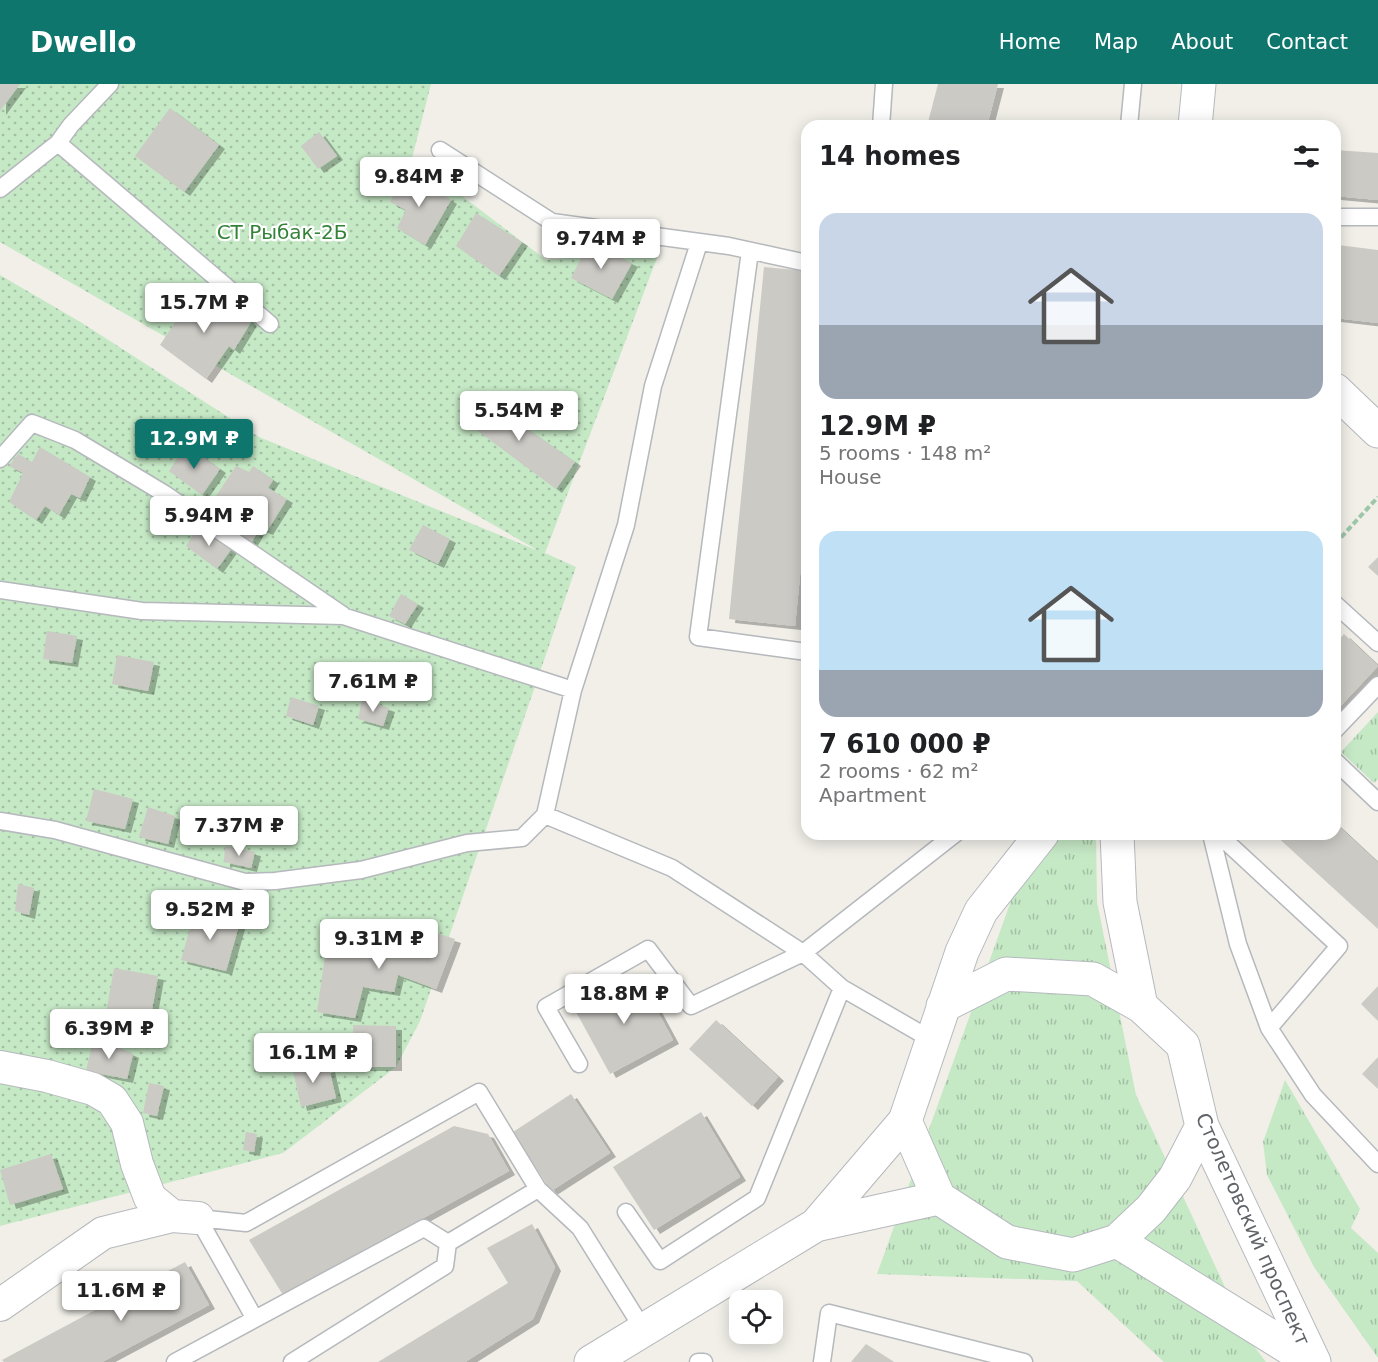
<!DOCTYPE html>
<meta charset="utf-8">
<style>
body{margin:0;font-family:"DejaVu Sans",sans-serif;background:#f2f2f2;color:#202124;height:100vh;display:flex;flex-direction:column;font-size:22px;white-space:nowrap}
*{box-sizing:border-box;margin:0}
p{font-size:20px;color:#757577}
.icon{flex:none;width:33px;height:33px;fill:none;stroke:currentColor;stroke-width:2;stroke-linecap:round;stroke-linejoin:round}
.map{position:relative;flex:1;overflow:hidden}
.drawer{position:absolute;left:801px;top:36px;width:540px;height:720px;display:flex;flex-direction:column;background:#fff;border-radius:18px;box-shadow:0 3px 15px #0003}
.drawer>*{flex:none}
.tools{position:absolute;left:729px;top:1206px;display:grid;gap:12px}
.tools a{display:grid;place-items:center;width:54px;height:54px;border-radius:12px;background:#fff;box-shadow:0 3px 15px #0003;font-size:30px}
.price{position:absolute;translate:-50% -51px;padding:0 14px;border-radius:6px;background:#fff;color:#222;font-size:20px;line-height:39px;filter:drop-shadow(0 2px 3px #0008)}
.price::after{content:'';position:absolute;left:50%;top:36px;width:18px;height:14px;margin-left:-9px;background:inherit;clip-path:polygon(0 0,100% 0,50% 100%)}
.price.selected{background:#0f766e;color:#fff}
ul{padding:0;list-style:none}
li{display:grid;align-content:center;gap:12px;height:318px;padding:0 18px}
li span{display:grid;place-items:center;height:186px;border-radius:18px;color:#555}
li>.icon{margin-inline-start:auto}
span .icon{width:108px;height:108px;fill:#fffc;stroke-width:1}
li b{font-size:26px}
h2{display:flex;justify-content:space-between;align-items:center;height:72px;padding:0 18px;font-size:26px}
header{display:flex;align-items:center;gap:36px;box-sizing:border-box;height:84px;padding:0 30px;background:#0f766e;color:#fff}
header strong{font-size:28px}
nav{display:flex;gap:33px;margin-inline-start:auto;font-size:21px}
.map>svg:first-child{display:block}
.grass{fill:url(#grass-tufts)}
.garden{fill:url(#garden-dots)}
.building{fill:#cccac5;filter:url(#shadow)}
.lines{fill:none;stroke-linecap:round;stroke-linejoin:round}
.service-casing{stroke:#b5b8bc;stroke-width:19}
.minor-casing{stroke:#b5b8bc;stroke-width:34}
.tertiary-casing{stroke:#b5b8bc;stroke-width:35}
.secondary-casing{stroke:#b6babf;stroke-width:35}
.path{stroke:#9cc7a9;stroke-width:4;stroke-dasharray:6 3;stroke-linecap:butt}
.service{stroke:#fff;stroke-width:16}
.minor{stroke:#fff;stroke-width:32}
.tertiary{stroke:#fff;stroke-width:33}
.secondary{stroke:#fff;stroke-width:33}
.labels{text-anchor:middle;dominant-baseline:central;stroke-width:4.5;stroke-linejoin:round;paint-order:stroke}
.park-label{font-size:20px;fill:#348238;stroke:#fff}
.street-label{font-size:20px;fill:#5f6368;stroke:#fff}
</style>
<header>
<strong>Dwello</strong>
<nav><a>Home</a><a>Map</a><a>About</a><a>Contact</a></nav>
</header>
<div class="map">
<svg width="1378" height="1278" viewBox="0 0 1378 1278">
<defs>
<pattern id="grass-tufts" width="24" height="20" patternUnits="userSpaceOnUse" patternTransform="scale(1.5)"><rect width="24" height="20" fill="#c5e8c5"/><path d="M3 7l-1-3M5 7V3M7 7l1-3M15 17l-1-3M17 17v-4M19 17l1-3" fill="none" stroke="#a3c0a4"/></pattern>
<pattern id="garden-dots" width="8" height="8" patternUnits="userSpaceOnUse" patternTransform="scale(1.5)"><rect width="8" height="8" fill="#c5e8c5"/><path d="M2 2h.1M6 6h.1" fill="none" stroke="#a3c0a4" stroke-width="1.8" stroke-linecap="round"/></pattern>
<filter id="shadow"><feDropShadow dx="6" dy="4" stdDeviation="0" flood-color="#0004"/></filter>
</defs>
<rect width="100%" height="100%" fill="#f1efe8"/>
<path class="grass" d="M1378,628V695L1374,699L1341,668Z
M1035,750H1096L1097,818L1136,1011L1250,1257L1266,1278H1164L1077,1197L877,1190Z
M1285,996L1360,1125L1351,1144L1378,1169V1274L1314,1183L1267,1091L1263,1058Z"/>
<path class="garden" d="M0,0H431L412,74L546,176L660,166L545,469L576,483L420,937L396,983L283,1069L0,1142V191L82,239L259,353L539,467L0,158Z"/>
<path class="building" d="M0,0H20L0,27Z
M938,0H998L987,42H927Z
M170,24L219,61L184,108L135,72Z
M319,48L337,72L318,85L301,62Z
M1335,66L1378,69V116L1335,112Z
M406,89L451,116L425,161L397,144L406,126L390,118Z
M476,129L522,158L499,192L456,162Z
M589,158L632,179L612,215L571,194Z
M1338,161L1378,166V239L1335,234V183Z
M764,183L807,187V421L795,542L729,535Z
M197,205L229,233L235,223L251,238L234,266L229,262L206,295L160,261Z
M480,312L575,378L556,405L463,336Z
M186,361L220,385L202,411L169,387Z
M40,363L90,393L80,414L71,410L59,431L45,422L36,436L9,418L23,389L9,382L18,370L32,378Z
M236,382L249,388L253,382L273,396L268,404L287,415L267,447L260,444L251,459L217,434L225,422L216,412Z
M423,441L450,455L438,480L409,466Z
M199,442L232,464L217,485L186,462Z
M1378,473V492L1368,483Z
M401,510L418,520L405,540L389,532Z
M47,547L77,552L72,579L43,575Z
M1344,550L1378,582L1335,628V560Z
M117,571L154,578L148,607L112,600Z
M291,613L319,622L313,641L286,632Z
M362,615L389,624L383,642L358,635Z
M94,705L133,715L125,745L86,737Z
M148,723L175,732L168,760L139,753Z
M1335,739L1378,779V845L1274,750H1335Z
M225,762L255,768L251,784L224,778Z
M18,800L34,804L29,831L15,827Z
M195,827L240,838L226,887L181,876Z
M424,845L455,855L436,905L398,891L394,908L363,903L355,934L317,928L327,858L392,868L396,857L419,861Z
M114,884L158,892L150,937L106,929Z
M638,891L673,956L610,990L575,926Z
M1378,902V937L1361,920Z
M716,936L778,993L752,1022L689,965Z
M353,941L396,942V983H355Z
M94,952L133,970L127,995L86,987Z
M1378,973V1005L1362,990Z
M314,977L317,987L329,984L336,1014L301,1023L292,982Z
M149,999L164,1002L157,1032L143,1029Z
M571,1010L610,1069L551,1107L513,1048Z
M701,1028L740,1093L654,1146L613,1083Z
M454,1042L488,1050L509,1087L283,1211L249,1156Z
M246,1048L257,1050L254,1068L243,1066Z
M51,1070L63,1105L10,1121L0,1086Z
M532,1140L555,1183L533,1235L465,1278H378L508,1199L487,1164Z
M185,1178L209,1221L102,1278H4L2,1276Z
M866,1260L894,1278H851Z"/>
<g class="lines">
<defs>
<path id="service" d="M881,42L884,0
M1129,42L1133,0
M58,59L270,240
M440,66L552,138L729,162L807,179
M0,105L58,59L71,41L110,0
M1335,133H1378
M750,167L698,553L807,568
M0,375L32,339L75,356L165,410L343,531
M0,506L142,527L343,532L573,606
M1335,520L1378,559
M1335,646L1378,601
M1335,677L1378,718
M545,731L672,784L803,869L842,904
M0,737L55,746L245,798L275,797L361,786L467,759L522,754L545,731L573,606L626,441L653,302L699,159
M1211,750L1238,860L1269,944L1313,1011L1378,1080
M1218,750L1339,862L1269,944
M579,980L546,923L648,865L691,922L803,869L955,750
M626,1128L660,1177L757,1114L842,904L932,956
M198,1134L246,1139L479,1008L538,1105L580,1144L643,1245
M198,1134L255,1235
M175,1278L424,1144L448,1159
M292,1278L445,1182L448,1159L538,1105
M698,1278H704
M822,1278L829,1229L1024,1278"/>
<path id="minor" d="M0,983L47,992L93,1005L112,1016L127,1039L137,1080L150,1114L172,1132
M0,1221L103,1149L172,1132L198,1134"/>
<path id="tertiary" d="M1335,306L1378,347
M816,1141L939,1114
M591,1278L816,1141L905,1037"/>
<path id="secondary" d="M1195,42L1199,0
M1042,750L981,827L962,868L905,1037L939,1114L1007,1158L1073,1171L1117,1157L1312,1278
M1117,750L1120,818L1141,922
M943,922L1006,890L1093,895L1141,922L1183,961L1202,1042L1314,1278
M1117,1157L1151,1125L1175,1094L1202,1042"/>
</defs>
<use href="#service" class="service-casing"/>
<use href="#minor" class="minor-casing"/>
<use href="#tertiary" class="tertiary-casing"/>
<use href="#secondary" class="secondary-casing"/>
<path class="path" d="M1335,460L1378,413"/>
<use href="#service" class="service"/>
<use href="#minor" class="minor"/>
<use href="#tertiary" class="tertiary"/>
<use href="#secondary" class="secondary"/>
</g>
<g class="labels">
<g class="park-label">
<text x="282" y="148">СТ Рыбак-2Б</text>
</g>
<g class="street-label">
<text transform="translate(1253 1145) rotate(66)">Столетовский проспект</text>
</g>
</g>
</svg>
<div class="tools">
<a><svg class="icon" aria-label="locate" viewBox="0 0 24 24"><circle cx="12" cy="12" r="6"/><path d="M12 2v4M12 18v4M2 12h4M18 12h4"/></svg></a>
</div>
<b class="price" style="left:419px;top:124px">9.84M ₽</b>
<b class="price" style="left:601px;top:186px">9.74M ₽</b>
<b class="price" style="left:204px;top:250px">15.7M ₽</b>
<b class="price" style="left:519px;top:358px">5.54M ₽</b>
<b class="price selected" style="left:194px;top:386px">12.9M ₽</b>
<b class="price" style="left:209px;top:463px">5.94M ₽</b>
<b class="price" style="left:373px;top:629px">7.61M ₽</b>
<b class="price" style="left:239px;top:773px">7.37M ₽</b>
<b class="price" style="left:210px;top:857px">9.52M ₽</b>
<b class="price" style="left:379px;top:886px">9.31M ₽</b>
<b class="price" style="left:624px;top:941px">18.8M ₽</b>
<b class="price" style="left:109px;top:976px">6.39M ₽</b>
<b class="price" style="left:313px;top:1000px">16.1M ₽</b>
<b class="price" style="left:121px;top:1238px">11.6M ₽</b>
<section class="drawer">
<h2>14 homes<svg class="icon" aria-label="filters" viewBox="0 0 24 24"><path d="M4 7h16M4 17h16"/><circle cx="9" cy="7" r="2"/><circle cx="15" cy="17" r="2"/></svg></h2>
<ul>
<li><span style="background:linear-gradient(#c9d6e8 60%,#9aa5b1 0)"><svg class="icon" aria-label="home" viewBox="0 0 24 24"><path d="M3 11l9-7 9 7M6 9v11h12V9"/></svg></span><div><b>12.9M ₽</b><p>5 rooms · 148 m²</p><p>House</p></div></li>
<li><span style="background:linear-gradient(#bfe0f5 75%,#9aa5b1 0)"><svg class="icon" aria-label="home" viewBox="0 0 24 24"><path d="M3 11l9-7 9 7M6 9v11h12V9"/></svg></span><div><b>7 610 000 ₽</b><p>2 rooms · 62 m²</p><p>Apartment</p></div></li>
</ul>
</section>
</div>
